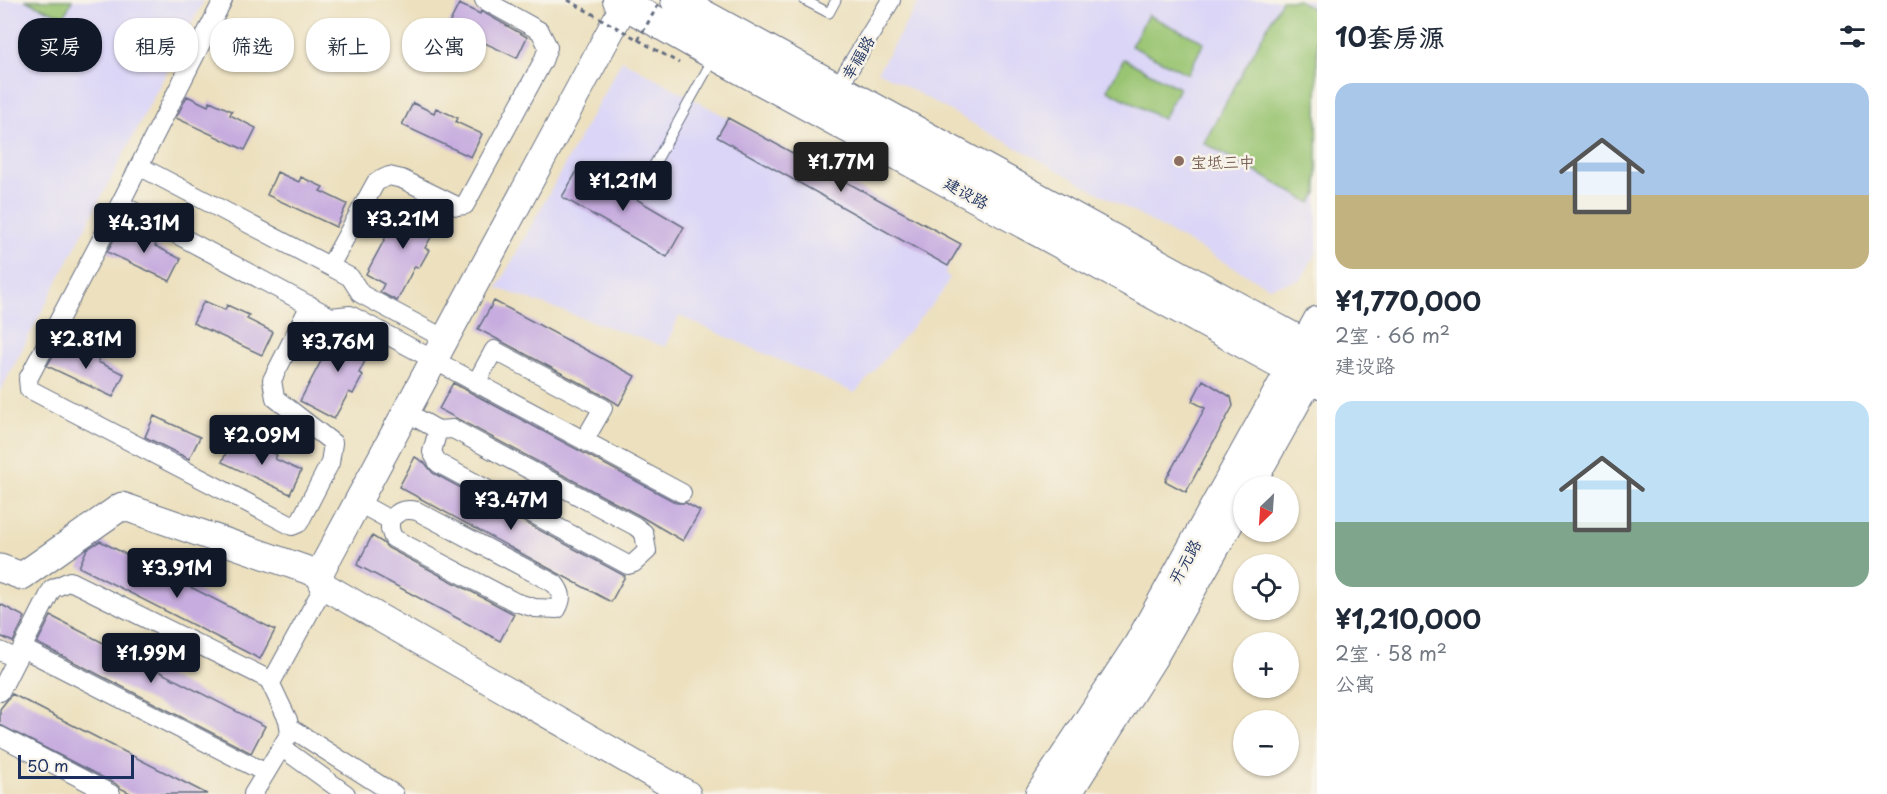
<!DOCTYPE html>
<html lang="zh">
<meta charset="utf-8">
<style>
body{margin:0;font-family:"Playpen Sans","LXGW WenKai TC",sans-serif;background:#f6f6f7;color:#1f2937;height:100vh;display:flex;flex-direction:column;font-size:22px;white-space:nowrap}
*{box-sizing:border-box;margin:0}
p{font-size:20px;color:#747a83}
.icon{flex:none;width:33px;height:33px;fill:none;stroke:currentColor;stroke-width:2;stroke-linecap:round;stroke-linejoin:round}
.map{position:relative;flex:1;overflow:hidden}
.drawer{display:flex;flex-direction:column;background:#fff;width:570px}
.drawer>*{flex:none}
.top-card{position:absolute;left:18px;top:18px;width:570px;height:54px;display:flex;gap:12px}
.needle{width:39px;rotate:205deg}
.buttons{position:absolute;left:1233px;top:476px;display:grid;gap:12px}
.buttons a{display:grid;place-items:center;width:66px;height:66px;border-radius:50%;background:#fff;box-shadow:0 2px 4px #0004;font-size:30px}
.scale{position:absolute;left:18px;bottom:15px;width:116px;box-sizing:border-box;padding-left:6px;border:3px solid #1b2f5e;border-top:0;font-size:16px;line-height:21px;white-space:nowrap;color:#1b2f5e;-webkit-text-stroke:4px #f7f3e8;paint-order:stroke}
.price{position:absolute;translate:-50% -51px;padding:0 14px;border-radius:6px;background:#111827;color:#fff;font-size:20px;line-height:39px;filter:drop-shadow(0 2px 3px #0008)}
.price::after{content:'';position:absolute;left:50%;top:36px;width:18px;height:14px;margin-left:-9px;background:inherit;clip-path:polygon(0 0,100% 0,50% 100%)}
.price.selected{background:#222;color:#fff}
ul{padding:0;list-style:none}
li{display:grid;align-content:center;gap:12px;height:318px;padding:0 18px}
li span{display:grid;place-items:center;height:186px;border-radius:18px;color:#555}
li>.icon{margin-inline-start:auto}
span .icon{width:108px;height:108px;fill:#fffc;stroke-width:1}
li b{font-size:26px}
h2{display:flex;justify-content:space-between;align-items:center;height:72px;padding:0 18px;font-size:26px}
.pill{padding:0 21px;border-radius:24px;background:#fff;box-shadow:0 2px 4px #0004;font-size:21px;line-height:54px}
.pill.selected{background:#111827;color:#fff}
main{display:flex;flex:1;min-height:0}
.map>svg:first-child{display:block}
.built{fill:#dbd6f7}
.green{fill:#99c471;stroke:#5a7a68;stroke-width:1.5}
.building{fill:#c7addf}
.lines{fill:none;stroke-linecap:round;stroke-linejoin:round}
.lane-casing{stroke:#646d80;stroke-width:11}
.street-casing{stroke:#646d80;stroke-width:20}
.secondary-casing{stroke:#646d80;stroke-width:29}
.primary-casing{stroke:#646d80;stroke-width:32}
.lane{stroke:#fff;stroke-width:9}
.street{stroke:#fff;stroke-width:18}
.secondary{stroke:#fff;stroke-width:27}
.primary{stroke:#fff;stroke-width:30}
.path-bridge{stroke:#646d80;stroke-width:3;stroke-dasharray:4.5 4.5;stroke-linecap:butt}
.education-dot{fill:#8d6e63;stroke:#f7f3e8;stroke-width:2}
.labels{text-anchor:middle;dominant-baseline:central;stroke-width:5;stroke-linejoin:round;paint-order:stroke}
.street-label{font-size:16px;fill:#1b2f5e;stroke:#f7f3e8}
.education-label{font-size:16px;fill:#785e54;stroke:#f7f3e8;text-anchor:start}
</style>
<main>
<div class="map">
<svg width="1317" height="794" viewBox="0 0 1317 794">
<rect width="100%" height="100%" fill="#f7f3e8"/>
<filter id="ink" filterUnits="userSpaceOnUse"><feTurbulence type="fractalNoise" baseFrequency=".0167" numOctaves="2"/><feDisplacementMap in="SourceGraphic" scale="12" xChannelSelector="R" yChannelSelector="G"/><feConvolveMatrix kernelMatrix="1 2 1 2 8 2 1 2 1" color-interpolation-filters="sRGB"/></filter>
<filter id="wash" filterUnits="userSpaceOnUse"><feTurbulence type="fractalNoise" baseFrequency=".008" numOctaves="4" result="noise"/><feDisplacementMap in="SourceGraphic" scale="24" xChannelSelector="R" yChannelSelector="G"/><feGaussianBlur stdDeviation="1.35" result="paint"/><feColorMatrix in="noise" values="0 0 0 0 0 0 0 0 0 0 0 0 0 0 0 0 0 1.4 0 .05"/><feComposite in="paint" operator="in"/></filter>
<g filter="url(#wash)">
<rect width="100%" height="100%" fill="#ece0be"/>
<path class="built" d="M0,0H204L0,392Z
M920,0H1317V251L1301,280L1269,287L878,71Z
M622,60L728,118L717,137L948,266L945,274L950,277L941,294L855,393L679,316L666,347L497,288Z"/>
<path class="green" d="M25,0H72L65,15L54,13Z
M1282,0H1298L1317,11V193L1311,203L1204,143Z
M1148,15L1204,42L1188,74L1131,46Z
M1124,59L1179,88L1163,119L1107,90Z"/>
<g id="blocks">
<path class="building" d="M459,4L480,14L481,11L527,37L517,58L448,26Z
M187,96L208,106L210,101L232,111L230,115L256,128L245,150L176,118Z
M413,103L434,113L436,108L458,118L456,122L482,134L471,157L402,125Z
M728,118L961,244L948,266L717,137Z
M580,166L684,227L667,257L562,197Z
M277,172L299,182L301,177L323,187L320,191L347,204L336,227L267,195Z
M405,201L440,221L425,248L429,250L419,268L415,266L397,301L380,292L384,284L366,274Z
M119,230L133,237L135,232L157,242L155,246L181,259L170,281L107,252Z
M204,301L225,310L227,305L249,315L247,319L273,332L262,355L193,323Z
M494,301L635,376L619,405L608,398L478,329Z
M338,329L355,339L358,332L375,341L359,373L363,375L353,394L349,392L334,419L300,401Z
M59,345L76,352L78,348L99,357L98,362L124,374L113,397L47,366Z
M1203,380L1231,397L1233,406L1186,492L1165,481L1205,408L1192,401Z
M453,383L677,503H686L700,511L683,541L640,516L439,409Z
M154,416L200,437L189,459L145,437Z
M232,440L254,450L256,445L277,455L275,459L301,471L290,494L222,462Z
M415,457L425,463L433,473L625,576L611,602L399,487Z
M372,536L382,542L388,548L514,614L500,641L357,565Z
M100,541L275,630L260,659L79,567L87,549Z
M0,604L25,617L13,642L0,636Z
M51,616L265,726L251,753L37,643Z
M12,694L207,794H132L120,788L116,784L0,725V709Z"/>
</g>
</g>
<g filter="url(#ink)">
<use href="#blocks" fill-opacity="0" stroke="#646d80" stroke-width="1.5"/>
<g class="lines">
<defs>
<path id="lane" d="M804,0L829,13L836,0
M644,183L713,59"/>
<path id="street" d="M223,0L120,204L28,379L29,389L292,526L299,523L330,463L333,443L275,398L272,380L310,305
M833,96L891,0
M139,166L350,277L361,294L445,339
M120,204L331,317L350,315L682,493
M330,266L376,182L389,176L402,179L457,206L465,205L543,61L548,47L540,31L484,0
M476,383L494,350L603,408L584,441
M406,412L438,430L432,452L438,463L628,565L634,563L647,551L644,533L635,526L453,429L438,430
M357,502L390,520V529L393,538L515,602L535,608L557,609C563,599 562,593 555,584L417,511C405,508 398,511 390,520
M22,648L266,773
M0,651L17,659
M0,692L52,589L70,581L272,681L324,586
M289,727L394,794
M0,736L111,794
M281,747L346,794
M253,794L290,733L288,720L269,680"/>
<path id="secondary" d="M1250,486L1317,366
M0,568L22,576L122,506L319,574L324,586L687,794
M319,574L627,0
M1039,794L1137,645L1317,320
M1068,794L1154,657L1244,498"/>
<path id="primary" d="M618,0L715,55L1317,383
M676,0L1317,351"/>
</defs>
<use href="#lane" class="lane-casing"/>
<use href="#street" class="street-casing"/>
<use href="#secondary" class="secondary-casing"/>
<use href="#primary" class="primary-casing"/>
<use href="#lane" class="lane"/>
<use href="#street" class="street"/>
<use href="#secondary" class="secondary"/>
<use href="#primary" class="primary"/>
<path class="path-bridge" d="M568,0L679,63
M638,40L661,0"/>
</g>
</g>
<circle class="education-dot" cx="1179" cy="161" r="6"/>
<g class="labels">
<g class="street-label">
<text transform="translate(857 57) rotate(-59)">幸福路</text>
<text transform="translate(967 192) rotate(29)">建设路</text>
<text transform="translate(1184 561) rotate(-61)">开元路</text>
</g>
<g class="education-label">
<text x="1191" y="161">宝坻三中</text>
</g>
</g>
</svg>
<div class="buttons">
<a><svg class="needle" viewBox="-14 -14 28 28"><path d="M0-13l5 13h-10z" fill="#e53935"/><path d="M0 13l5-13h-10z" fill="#747a83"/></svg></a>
<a><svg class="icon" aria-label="locate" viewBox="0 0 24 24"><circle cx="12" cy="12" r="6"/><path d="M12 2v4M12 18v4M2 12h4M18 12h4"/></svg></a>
<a>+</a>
<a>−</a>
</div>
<div class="scale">50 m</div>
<b class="price selected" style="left:841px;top:193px">¥1.77M</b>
<b class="price" style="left:623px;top:212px">¥1.21M</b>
<b class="price" style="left:403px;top:250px">¥3.21M</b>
<b class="price" style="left:144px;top:254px">¥4.31M</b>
<b class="price" style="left:86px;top:370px">¥2.81M</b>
<b class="price" style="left:338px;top:373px">¥3.76M</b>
<b class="price" style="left:262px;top:466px">¥2.09M</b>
<b class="price" style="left:511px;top:531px">¥3.47M</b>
<b class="price" style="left:177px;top:599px">¥3.91M</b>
<b class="price" style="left:151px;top:684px">¥1.99M</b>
<div class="top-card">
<a class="pill selected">买房</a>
<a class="pill">租房</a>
<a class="pill">筛选</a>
<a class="pill">新上</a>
<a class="pill">公寓</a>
</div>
</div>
<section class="drawer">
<h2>10套房源<svg class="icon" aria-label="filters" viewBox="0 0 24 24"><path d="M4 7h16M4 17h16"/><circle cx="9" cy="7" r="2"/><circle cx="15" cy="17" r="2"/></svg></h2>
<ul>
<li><span style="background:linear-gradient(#a9c7e8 60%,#c2b280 0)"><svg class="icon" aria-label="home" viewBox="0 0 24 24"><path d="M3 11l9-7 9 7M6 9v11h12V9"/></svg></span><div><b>¥1,770,000</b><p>2室 · 66 m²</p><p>建设路</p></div></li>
<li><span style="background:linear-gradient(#bfe0f5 65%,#7fa58c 0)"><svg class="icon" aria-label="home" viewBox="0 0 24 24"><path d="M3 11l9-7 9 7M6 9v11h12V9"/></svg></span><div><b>¥1,210,000</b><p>2室 · 58 m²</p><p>公寓</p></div></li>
</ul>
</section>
</main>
